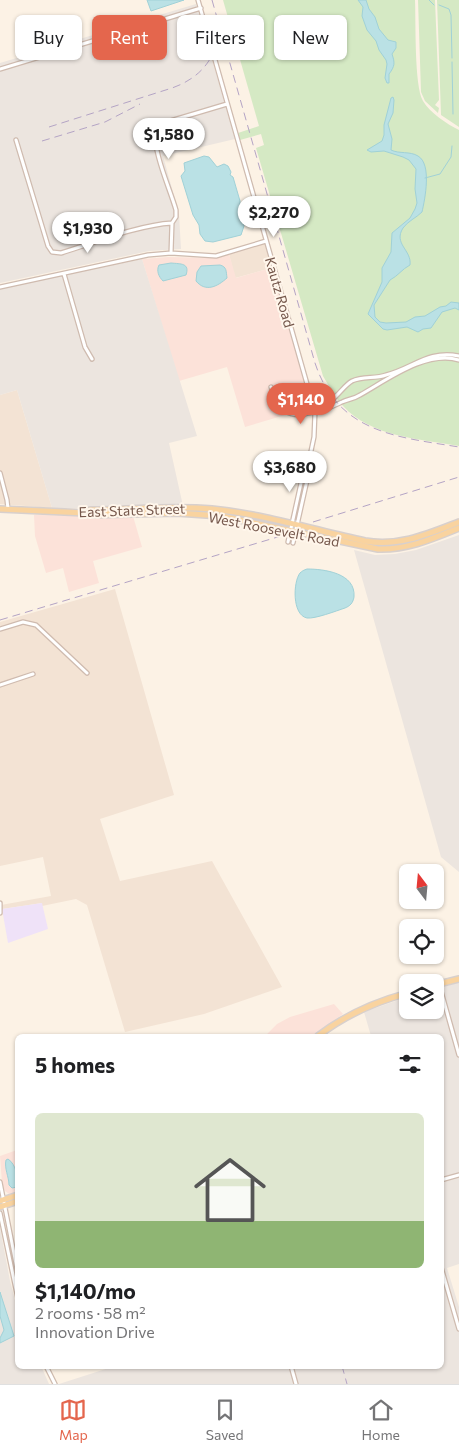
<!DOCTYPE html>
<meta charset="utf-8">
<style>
body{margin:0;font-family:Commissioner,sans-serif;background:#f2f2f2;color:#202124;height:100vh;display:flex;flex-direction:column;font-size:19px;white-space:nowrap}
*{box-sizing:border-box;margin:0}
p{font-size:16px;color:#757577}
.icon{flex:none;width:28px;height:28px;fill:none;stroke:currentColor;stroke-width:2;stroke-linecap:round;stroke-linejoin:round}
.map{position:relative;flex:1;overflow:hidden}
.details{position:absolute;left:15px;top:1034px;width:429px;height:335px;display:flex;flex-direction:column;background:#fff;border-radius:8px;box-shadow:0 1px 4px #0004}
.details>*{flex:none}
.top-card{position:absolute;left:15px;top:15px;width:430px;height:45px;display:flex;gap:10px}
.needle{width:32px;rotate:344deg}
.tools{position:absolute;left:399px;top:864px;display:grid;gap:10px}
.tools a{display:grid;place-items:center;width:45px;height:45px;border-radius:8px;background:#fff;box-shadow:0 1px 4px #0004;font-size:25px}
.price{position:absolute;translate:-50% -42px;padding:0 11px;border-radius:18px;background:#fff;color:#222;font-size:16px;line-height:32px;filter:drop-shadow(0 1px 2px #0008)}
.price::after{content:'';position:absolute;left:50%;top:30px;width:15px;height:11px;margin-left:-8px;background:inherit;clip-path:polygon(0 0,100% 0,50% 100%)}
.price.active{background:#e4664d;color:#fff}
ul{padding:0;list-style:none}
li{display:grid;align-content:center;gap:10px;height:265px;padding:0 20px}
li+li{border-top:1px solid #e0e0e0}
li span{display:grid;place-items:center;height:155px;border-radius:8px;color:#555}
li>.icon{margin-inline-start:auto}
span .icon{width:90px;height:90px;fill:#fffc;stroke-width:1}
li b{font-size:21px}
h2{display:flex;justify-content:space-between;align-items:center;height:60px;padding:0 20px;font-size:21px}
.tag{padding:0 18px;border-radius:8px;background:#fff;box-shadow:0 1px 4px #0004;font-size:18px;line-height:45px}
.tag.active{background:#e4664d;color:#fff}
.tab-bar{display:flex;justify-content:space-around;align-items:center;height:70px;border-top:1px solid #e0e0e0;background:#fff;font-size:14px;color:#757577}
.tab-bar a{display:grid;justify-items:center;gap:2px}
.tab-bar .active{color:#e4664d}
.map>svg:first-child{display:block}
.residential{fill:#f3e3d4}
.commercial{fill:#fce2d9}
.industrial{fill:#ece5df}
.education{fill:#efe2f8}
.green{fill:#d5e9c4}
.water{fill:#bae1e5;stroke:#a0d1d7}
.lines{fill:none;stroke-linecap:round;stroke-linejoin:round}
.stream{stroke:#a0d1d7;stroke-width:1}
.minor-casing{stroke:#cfbbaf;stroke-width:5.5}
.major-casing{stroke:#d8d0cd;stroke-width:8}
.minor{stroke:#fff;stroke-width:3}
.major{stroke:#f9d39f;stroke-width:5}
.rail{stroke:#b4a4c5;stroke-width:1;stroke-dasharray:8 5;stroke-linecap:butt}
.labels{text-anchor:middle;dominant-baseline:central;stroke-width:4;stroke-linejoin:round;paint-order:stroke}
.street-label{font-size:14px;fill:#75574b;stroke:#fff6eb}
</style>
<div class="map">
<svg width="459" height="1384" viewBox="0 0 459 1384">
<rect width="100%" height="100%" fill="#fcf2e5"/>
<path class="residential" d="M265,243L271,268L235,278L229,254Z
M17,390L52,508L0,504V395Z
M115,589L174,795L100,819L120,881L212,861L282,987L204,1014L125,1032L87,905L76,899L42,906V903L2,909L1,905L51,896L43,857L0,866V622Z"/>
<path class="commercial" d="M229,254L236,278L271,268L312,407L245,427L227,367L179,381L142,259L168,257L215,258Z
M34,515L133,516L142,547L93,561L99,583L69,592L63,568L46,573L35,536Z
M334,1004L343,1014L312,1036H265L277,1024L290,1017Z
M17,1150V1192L9,1194L5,1191L2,1183L0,1156Z"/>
<path class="industrial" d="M196,4L235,139L163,156L179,214L181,249L149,251L0,283V63Z
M142,259L197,436L169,443L183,506L115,508H52L17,390L0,395V288Z
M459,535V872L441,857L354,550L375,555L395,554L416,550Z
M459,982V1264L447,1268L459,1307V1384H59L115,1366H441V1036H371L364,1012L407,997L408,1010H435V990Z
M0,1227L10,1281L17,1308L18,1366H41L49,1384H0Z"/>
<path class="education" d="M42,903L48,929L8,943L2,909Z"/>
<path class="green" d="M223,0H415C416,20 414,86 423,101C430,113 447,124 459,130V446C420,439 371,437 343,406C335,397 329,386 323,376L256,148L264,145L261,134L240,140L238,133L259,126Z
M418,0H435L439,100L435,105L439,108L438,113L425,101L421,92Z
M437,0H459V127L441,115Z"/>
<path class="water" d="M147,0H184L151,11Z
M358,0H366L369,9L375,17L379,29L388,40L396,42V48L392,54C395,63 395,66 389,74V83H387L385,78L387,64L386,60L379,50L376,41L367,30L362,16L363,7Z
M393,97L394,100L393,113L388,124L392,139L391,150C399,154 410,151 418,156C432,164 425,199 422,212C416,218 408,221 403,228C393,244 412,250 410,265C402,269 398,276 390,280L374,305L375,317L380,322L386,323L406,322L415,317L425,316L440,307L446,306L451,302L459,303V310L455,308L442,312L431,328L423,329L418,332L407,327L387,330L383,329L368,314L382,282V268L391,252L392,233L410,218L415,209L417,203L415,189L416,169L409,160L403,157L384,151L371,152L367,150L382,141L384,135V125L391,98Z
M204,156L209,157L217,167L224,164L228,166L231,172L230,175L233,177L240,201V207L243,217L244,226L241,235L213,242L205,241L200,234L199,225L193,215L181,176L185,171L184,163Z
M171,263C181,264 190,263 186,275L163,281C159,277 156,271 159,265Z
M220,265C227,267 226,271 227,278C218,286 206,293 196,281L197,272L201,266Z
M307,569C324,569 356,573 354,597C353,603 350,606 345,608C336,611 315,619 307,618C292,615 293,582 300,573C302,571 304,570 307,569Z
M8,1159C16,1164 19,1179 17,1187L12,1188L9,1185C9,1177 4,1168 6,1160Z
M0,1292L14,1336L0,1343V1338L4,1330L0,1316Z"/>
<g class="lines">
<path class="stream" d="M429,0L434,5
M439,5L449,9L451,15L452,58
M452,62L453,114
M425,178L440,174L451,157L452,146"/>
<defs>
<path id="minor" d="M198,0L315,412L314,437L307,470L308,476L293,543
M0,69L201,8
M16,140L48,246L52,252L61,253C94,243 138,225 172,223
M171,253L172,223L176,217V210C169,186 153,153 155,127L160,124L227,104
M64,274L85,347L92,359
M0,287L148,255L171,253L216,256L266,241
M271,387C274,395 276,405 284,410C292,416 300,416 309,413C323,411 329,408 342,402C348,399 354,399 360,395C387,380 426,350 459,360
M292,413C306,412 324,406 335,397C341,392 345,385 352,381C363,376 375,379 386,375C414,368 427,350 459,356
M0,473L7,500L8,509
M288,542L303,474L307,471
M0,629L23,622L36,625L87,673
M0,685L33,674
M0,903V913
M439,984L459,1055
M441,1180L459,1175
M0,1182L18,1274
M0,1213L18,1299
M441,1267L459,1329
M46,1366L55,1384
M291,1366L296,1384"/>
<path id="major" d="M0,509L86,513L90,510C130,510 171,505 212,509C263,514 314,530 365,541C399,547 428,534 459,522
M86,513L88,515L177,513L221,516L378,549C407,550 432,539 459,528
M435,985L459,979
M318,1036C345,1015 374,1002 408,993
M0,1201L18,1195
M0,1207L18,1201"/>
</defs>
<use href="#minor" class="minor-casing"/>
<use href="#major" class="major-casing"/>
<use href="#minor" class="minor"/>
<use href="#major" class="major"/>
<path class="rail" d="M212,0L315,363C338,433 397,437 459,447
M49,127L172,88C198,79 217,60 218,30
M42,141L105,122L140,104
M313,522L459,477
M0,620L281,536
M342,1366L347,1384"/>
</g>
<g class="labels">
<g class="street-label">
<text transform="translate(280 292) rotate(74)">Kautz Road</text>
<text transform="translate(132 510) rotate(-2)">East State Street</text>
<text transform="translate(274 529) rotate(11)">West Roosevelt Road</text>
</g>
</g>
</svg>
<div class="tools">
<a><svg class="needle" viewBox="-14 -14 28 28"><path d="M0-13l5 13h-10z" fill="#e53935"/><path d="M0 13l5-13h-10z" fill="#757577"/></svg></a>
<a><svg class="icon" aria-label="locate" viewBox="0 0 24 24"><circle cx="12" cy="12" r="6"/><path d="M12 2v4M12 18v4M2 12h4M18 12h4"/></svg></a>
<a><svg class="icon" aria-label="layers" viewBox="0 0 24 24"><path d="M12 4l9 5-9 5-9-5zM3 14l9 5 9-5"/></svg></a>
</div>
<b class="price" style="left:169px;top:160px">$1,580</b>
<b class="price" style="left:274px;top:238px">$2,270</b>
<b class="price" style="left:88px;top:254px">$1,930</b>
<b class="price active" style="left:301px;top:425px">$1,140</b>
<b class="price" style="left:290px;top:493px">$3,680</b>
<div class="top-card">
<a class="tag">Buy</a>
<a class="tag active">Rent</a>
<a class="tag">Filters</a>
<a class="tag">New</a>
</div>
<section class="details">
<h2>5 homes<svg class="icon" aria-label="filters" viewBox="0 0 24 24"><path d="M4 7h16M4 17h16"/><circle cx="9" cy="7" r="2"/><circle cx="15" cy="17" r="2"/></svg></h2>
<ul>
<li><span style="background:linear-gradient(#dfe7d0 70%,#8fb573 0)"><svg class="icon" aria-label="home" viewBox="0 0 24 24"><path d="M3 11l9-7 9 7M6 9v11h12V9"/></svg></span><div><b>$1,140/mo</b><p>2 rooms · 58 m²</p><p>Innovation Drive</p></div></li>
</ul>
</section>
</div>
<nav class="tab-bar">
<a class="active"><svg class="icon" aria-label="map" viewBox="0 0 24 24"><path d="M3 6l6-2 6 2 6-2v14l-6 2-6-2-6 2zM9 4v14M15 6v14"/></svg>Map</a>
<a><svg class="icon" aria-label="saved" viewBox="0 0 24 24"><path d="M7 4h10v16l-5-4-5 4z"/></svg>Saved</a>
<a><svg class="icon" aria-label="home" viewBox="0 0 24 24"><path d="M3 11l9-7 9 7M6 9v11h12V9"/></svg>Home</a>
</nav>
